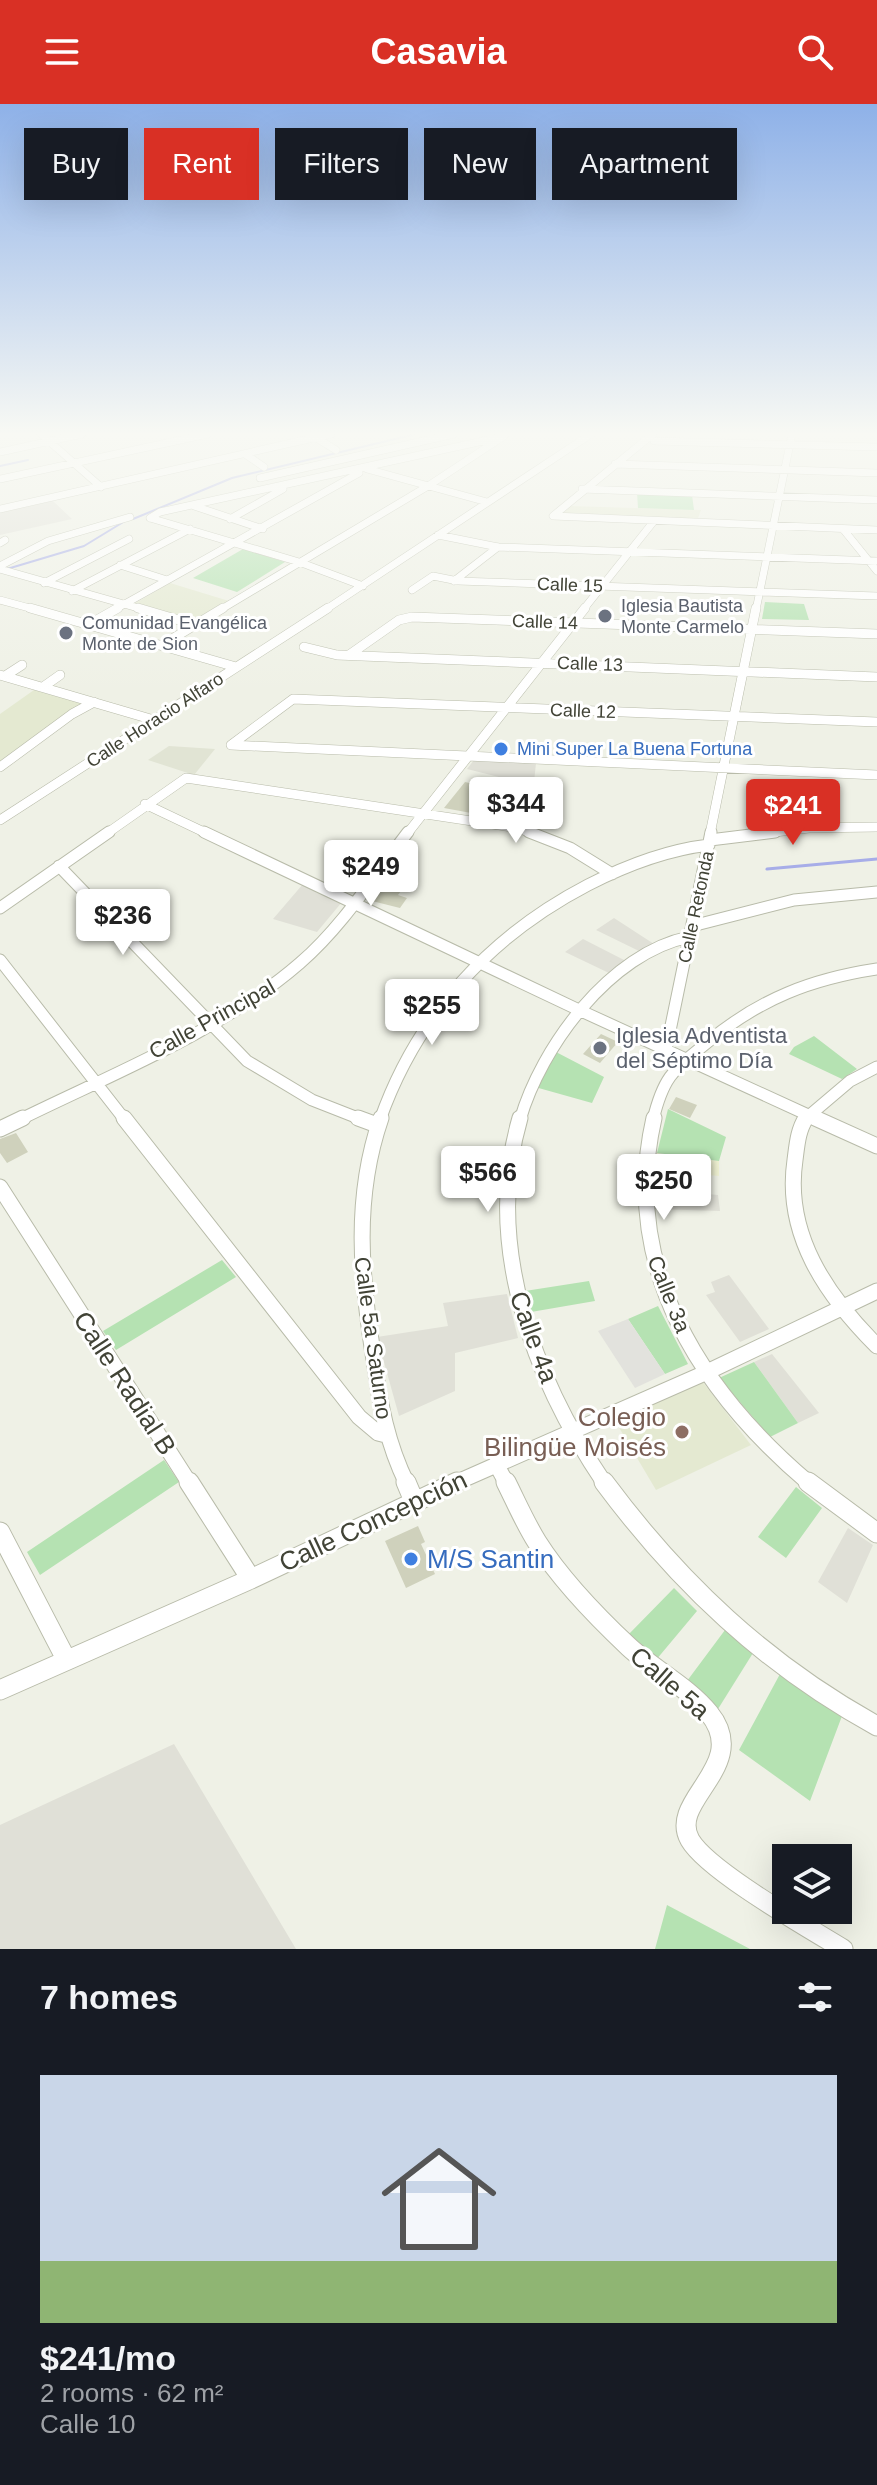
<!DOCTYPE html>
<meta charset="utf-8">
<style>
body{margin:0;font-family:Arial,sans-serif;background:#20242c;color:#f1f3f6;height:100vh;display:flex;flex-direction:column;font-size:30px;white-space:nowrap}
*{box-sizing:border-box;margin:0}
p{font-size:26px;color:#9ea1a6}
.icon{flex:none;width:44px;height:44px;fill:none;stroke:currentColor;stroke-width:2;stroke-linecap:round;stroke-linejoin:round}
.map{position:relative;height:1845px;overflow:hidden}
.drawer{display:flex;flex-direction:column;background:#171b24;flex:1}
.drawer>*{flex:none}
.hud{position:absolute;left:24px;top:24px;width:830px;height:72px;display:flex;gap:16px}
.fabs{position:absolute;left:772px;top:1740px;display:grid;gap:16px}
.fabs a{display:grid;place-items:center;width:80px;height:80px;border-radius:0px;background:#171b24;box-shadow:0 8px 32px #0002;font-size:40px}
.price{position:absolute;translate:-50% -68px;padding:0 18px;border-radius:8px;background:#fff;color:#222;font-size:26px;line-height:52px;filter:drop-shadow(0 2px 4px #0008)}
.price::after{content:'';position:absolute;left:50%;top:48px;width:24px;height:18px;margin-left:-12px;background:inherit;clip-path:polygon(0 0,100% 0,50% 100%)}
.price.on{background:#d93025;color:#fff}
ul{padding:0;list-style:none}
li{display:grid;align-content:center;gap:16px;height:424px;padding:0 40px}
li span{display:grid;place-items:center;height:248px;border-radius:0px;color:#555}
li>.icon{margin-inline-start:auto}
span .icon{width:144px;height:144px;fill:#fffc;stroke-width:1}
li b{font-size:34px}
h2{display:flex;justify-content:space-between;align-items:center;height:96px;padding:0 40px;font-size:34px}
.tag{padding:0 28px;border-radius:0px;background:#171b24;box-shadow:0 8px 32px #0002;font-size:28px;line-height:72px}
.tag.on{background:#d93025;color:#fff}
header{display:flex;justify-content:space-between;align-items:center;height:104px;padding:0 40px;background:#d93025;color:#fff;font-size:36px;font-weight:600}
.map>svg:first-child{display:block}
.residential{fill:#e1e4d4}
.commercial{fill:#eff1d2}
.industrial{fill:#e0e0d7}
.education{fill:#e4e9d1}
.green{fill:#b5e2b2}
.parking{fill:#e2e2dd}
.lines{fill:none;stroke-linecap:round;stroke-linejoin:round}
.stream-far1{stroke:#a7ade8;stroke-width:2}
.stream{stroke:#a7ade8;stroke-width:3}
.building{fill:#cfd1bc}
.minor-far4-casing{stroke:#b8bba9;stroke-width:8}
.minor-far3-casing{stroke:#b8bba9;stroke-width:10}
.minor-far2-casing{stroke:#b8bba9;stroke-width:13}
.minor-far1-casing{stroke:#b8bba9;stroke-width:17}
.minor-casing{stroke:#b8bba9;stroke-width:21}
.minor-far4{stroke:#fff;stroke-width:7}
.minor-far3{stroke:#fff;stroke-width:9}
.minor-far2{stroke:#fff;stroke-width:11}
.minor-far1{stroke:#fff;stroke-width:15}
.minor{stroke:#fff;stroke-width:19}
.worship-dot{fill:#6b7280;stroke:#fff;stroke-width:3}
.shop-dot{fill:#3f7fe0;stroke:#fff;stroke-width:3}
.education-dot{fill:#8d6e63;stroke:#fff;stroke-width:3}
.labels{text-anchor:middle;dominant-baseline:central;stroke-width:6;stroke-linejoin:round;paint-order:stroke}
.far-street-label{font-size:18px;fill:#414336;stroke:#fff}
.far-worship-label{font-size:18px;fill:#5b616d;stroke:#fff;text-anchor:start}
.far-shop-label{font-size:18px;fill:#366cbe;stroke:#fff;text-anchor:start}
.street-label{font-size:22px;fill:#414336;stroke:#fff}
.worship-label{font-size:22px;fill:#5b616d;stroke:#fff;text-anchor:start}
.near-street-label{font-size:26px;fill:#414336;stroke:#fff}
.near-education-label{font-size:26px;fill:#785e54;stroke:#fff;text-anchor:end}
.near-shop-label{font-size:26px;fill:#366cbe;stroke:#fff;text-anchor:start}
</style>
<header><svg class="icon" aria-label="menu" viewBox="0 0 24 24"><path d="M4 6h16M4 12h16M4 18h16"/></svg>Casavia<svg class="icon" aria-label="search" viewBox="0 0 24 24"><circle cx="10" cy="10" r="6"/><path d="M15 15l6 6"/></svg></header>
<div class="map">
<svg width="877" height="1845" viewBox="0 0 877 1845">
<rect width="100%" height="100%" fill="#eff1e6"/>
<path class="residential" d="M169,642L215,645L194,671L148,656Z"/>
<path class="commercial" d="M657,1049L719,1057V1072L654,1066Z"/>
<path class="industrial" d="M53,397L72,415L0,431V409Z
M474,656L536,659L533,688L505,679L507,675L467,665Z
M303,780L342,798L317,828L273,815Z
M614,814L654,840L639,847L596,826Z
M583,835L626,857L609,869L565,848Z
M654,1085L718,1091L720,1107L654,1105Z
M729,1171L769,1225L740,1238L706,1191L715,1188L711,1178Z
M507,1190L518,1234L455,1249V1287L399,1312L377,1233L448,1222L443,1199Z
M772,1250L819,1309L798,1319L754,1258Z
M848,1424L873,1441L847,1499L818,1478Z
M174,1640L296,1845H0V1721Z"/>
<path class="education" d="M569,402L701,406L697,417L557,411Z
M170,479L229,497L194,518L134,500Z
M34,586L83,600L0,661V610Z
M702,1277L751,1341L656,1386L614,1315Z"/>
<path class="green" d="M637,389L692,391L694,406L638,404Z
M243,445L285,458L237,488L193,474Z
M765,498L804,500L809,516L762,515Z
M814,932L857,965L842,975L789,950L794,943Z
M556,948L604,973L592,999L535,983Z
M668,1005L726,1033L719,1057L657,1049Z
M222,1156L236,1173L116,1246L103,1227Z
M589,1177L595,1197L531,1208L525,1187Z
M658,1202L688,1260L665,1270L628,1215Z
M754,1258L798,1319L770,1333L719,1274Z
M164,1356L179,1378L40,1471L27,1448Z
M796,1383L822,1404L786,1454L758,1433Z
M674,1484L697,1507L656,1556L629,1530Z
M725,1526L753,1549L718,1605L687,1577Z
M780,1570L842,1612L810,1697L739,1646Z
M667,1801L750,1845H655Z"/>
<path class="parking" d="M628,1215L665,1270L635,1284L598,1227Z"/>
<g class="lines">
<path class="stream-far1" d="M0,362L28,356
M133,415L232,374L416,330
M7,465L84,442L125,417"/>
<path class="stream" d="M767,765L877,755"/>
</g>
<path class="building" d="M465,678L499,686L482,711L444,704Z
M385,778L404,783L398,791L407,794L400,804L372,797Z
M601,930L618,938L600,959L583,950Z
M676,993L697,1001L690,1014L669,1005Z
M16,1029L28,1048L7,1059L0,1049V1035Z
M418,1422L425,1438L421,1440L435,1470L406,1484L385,1437Z"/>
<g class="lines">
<defs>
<path id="minor-far4" d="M41,330L101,383
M653,330L553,412L877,426
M313,332L336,346
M654,337L877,343
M0,348L82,330
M245,350L264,363
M615,360L877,369
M367,365L487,398
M260,374L454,330
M0,375L208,330
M582,385L877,396
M194,402L263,425
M0,405L331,330
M150,414L160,408L501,333
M150,414L299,458L363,482
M230,415L283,385
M843,425L877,467
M438,431L498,443L877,457
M0,439L5,436
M120,461L167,476
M0,462L48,437L130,413
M0,465L145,506
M454,477L498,443
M44,479L129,435
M412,486L433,472L458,477L877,492
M72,487L190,425
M0,496L37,506
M114,506L359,369
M220,506L428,382L504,332
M325,506L591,330
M583,506L654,417
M756,506L792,330"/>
<path id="minor-far3" d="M30,504L236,563
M138,504L189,519
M88,521L118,504
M162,541L223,504
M304,543L337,551L877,573
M349,551L399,516L412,513L877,530
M0,571L154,616
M5,572L22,561
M43,583L60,571
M231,641L293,595L877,618
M231,641L877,671
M0,663L72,610L94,598
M145,700L208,730
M0,716L328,504
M106,730L186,674L518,724L534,730
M407,730L585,504
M710,730L756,504
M758,730L809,724L877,723"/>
<path id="minor-far2" d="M204,728L579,906L819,1016
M529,728L570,744L612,770
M710,736L775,728
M59,762L247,957L312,996L363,1016
M0,804L109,728
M692,822L794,796L877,788
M0,856L125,1016
M666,946L711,728
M19,1016C112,970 222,927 300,859C342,823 374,772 408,728
M380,1016C417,911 490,832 588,781C627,761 666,746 709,741
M520,1016C541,943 610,849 689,833
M653,1016C664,970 675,965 709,937C760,895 811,875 877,865
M804,1016L850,977L877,963"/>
<path id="minor-far1" d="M124,1014L359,1313L378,1329L386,1331
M358,1014L377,1021
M381,1014C353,1095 361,1174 374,1256C380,1301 387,1339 407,1380
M520,1014C483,1141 534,1275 605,1380
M654,1014C620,1163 700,1287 810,1380
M806,1014C798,1026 797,1041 795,1056C784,1130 826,1191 877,1242
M815,1014L877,1042
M0,1025L23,1014
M0,1083L190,1380
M496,1360L507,1380
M453,1380L705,1269L877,1187"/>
<path id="minor" d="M189,1378L251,1475
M406,1378L414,1397
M506,1378C516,1398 525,1419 537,1438C561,1476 596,1512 629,1543C654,1566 688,1583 709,1609C752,1662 667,1696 690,1736C708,1767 809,1824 843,1845
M604,1378C679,1479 766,1561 877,1622
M808,1378L877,1429
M0,1428L66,1555
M0,1586L251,1475L457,1378"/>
</defs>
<use href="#minor-far4" class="minor-far4-casing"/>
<use href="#minor-far3" class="minor-far3-casing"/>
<use href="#minor-far2" class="minor-far2-casing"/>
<use href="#minor-far1" class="minor-far1-casing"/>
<use href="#minor" class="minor-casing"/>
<use href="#minor-far4" class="minor-far4"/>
<use href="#minor-far3" class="minor-far3"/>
<use href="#minor-far2" class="minor-far2"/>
<use href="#minor-far1" class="minor-far1"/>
<use href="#minor" class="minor"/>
</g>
<linearGradient id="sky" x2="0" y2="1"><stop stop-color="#8eb1e8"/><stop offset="0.56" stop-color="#f8f9f4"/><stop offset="1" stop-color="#f8f9f4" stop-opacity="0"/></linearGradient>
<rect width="877" height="589" fill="url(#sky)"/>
<g class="worship-dot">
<circle cx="605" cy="512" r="8"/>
<circle cx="66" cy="529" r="8"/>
<circle cx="600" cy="944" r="8"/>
</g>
<g class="shop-dot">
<circle cx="501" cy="645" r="8"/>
<circle cx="411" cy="1455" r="8"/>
</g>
<circle class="education-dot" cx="682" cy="1328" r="8"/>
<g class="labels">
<g class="far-street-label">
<text transform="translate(570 481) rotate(2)">Calle 15</text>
<text transform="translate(545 518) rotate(2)">Calle 14</text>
<text transform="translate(590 560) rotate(2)">Calle 13</text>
<text transform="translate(583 607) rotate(2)">Calle 12</text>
<text transform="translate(155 616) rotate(-33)">Calle Horacio Alfaro</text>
<text transform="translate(696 803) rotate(-78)">Calle Retonda</text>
</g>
<g class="far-worship-label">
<text x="621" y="502">Iglesia Bautista<tspan x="621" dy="21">Monte Carmelo</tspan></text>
<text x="82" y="519">Comunidad Evangélica<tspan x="82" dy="21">Monte de Sion</tspan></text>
</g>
<g class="far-shop-label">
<text x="517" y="645">Mini Super La Buena Fortuna</text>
</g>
<g class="street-label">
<text transform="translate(212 915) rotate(-29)">Calle Principal</text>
<text transform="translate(669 1190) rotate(68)">Calle 3a</text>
<text transform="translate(373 1234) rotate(82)">Calle 5a Saturno</text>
</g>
<g class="worship-label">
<text x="616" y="931">Iglesia Adventista<tspan x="616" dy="25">del Séptimo Día</tspan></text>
</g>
<g class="near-street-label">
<text transform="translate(534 1233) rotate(70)">Calle 4a</text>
<text transform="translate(125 1279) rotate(57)">Calle Radial B</text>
<text transform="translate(373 1417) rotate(-25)">Calle Concepción</text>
<text transform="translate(670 1579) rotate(41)">Calle 5a</text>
</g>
<g class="near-education-label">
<text x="666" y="1313">Colegio<tspan x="666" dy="30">Bilingüe Moisés</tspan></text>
</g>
<g class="near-shop-label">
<text x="427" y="1455">M/S Santin</text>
</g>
</g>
</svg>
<div class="fabs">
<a><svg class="icon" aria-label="layers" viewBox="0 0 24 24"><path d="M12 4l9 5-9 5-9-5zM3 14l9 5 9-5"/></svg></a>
</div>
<b class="price" style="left:516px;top:741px">$344</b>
<b class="price on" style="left:793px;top:743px">$241</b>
<b class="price" style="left:371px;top:804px">$249</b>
<b class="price" style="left:123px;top:853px">$236</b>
<b class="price" style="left:432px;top:943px">$255</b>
<b class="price" style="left:488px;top:1110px">$566</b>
<b class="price" style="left:664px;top:1118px">$250</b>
<div class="hud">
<a class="tag">Buy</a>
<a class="tag on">Rent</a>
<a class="tag">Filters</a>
<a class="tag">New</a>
<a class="tag">Apartment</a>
</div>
</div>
<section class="drawer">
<h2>7 homes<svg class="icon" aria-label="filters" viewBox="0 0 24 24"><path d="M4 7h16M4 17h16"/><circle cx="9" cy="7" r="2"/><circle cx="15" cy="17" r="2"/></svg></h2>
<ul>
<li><span style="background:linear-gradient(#c9d6e8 75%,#8fb573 0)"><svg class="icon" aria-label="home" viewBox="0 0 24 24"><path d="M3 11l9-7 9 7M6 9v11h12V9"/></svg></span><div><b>$241/mo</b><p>2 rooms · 62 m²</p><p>Calle 10</p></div></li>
</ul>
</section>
